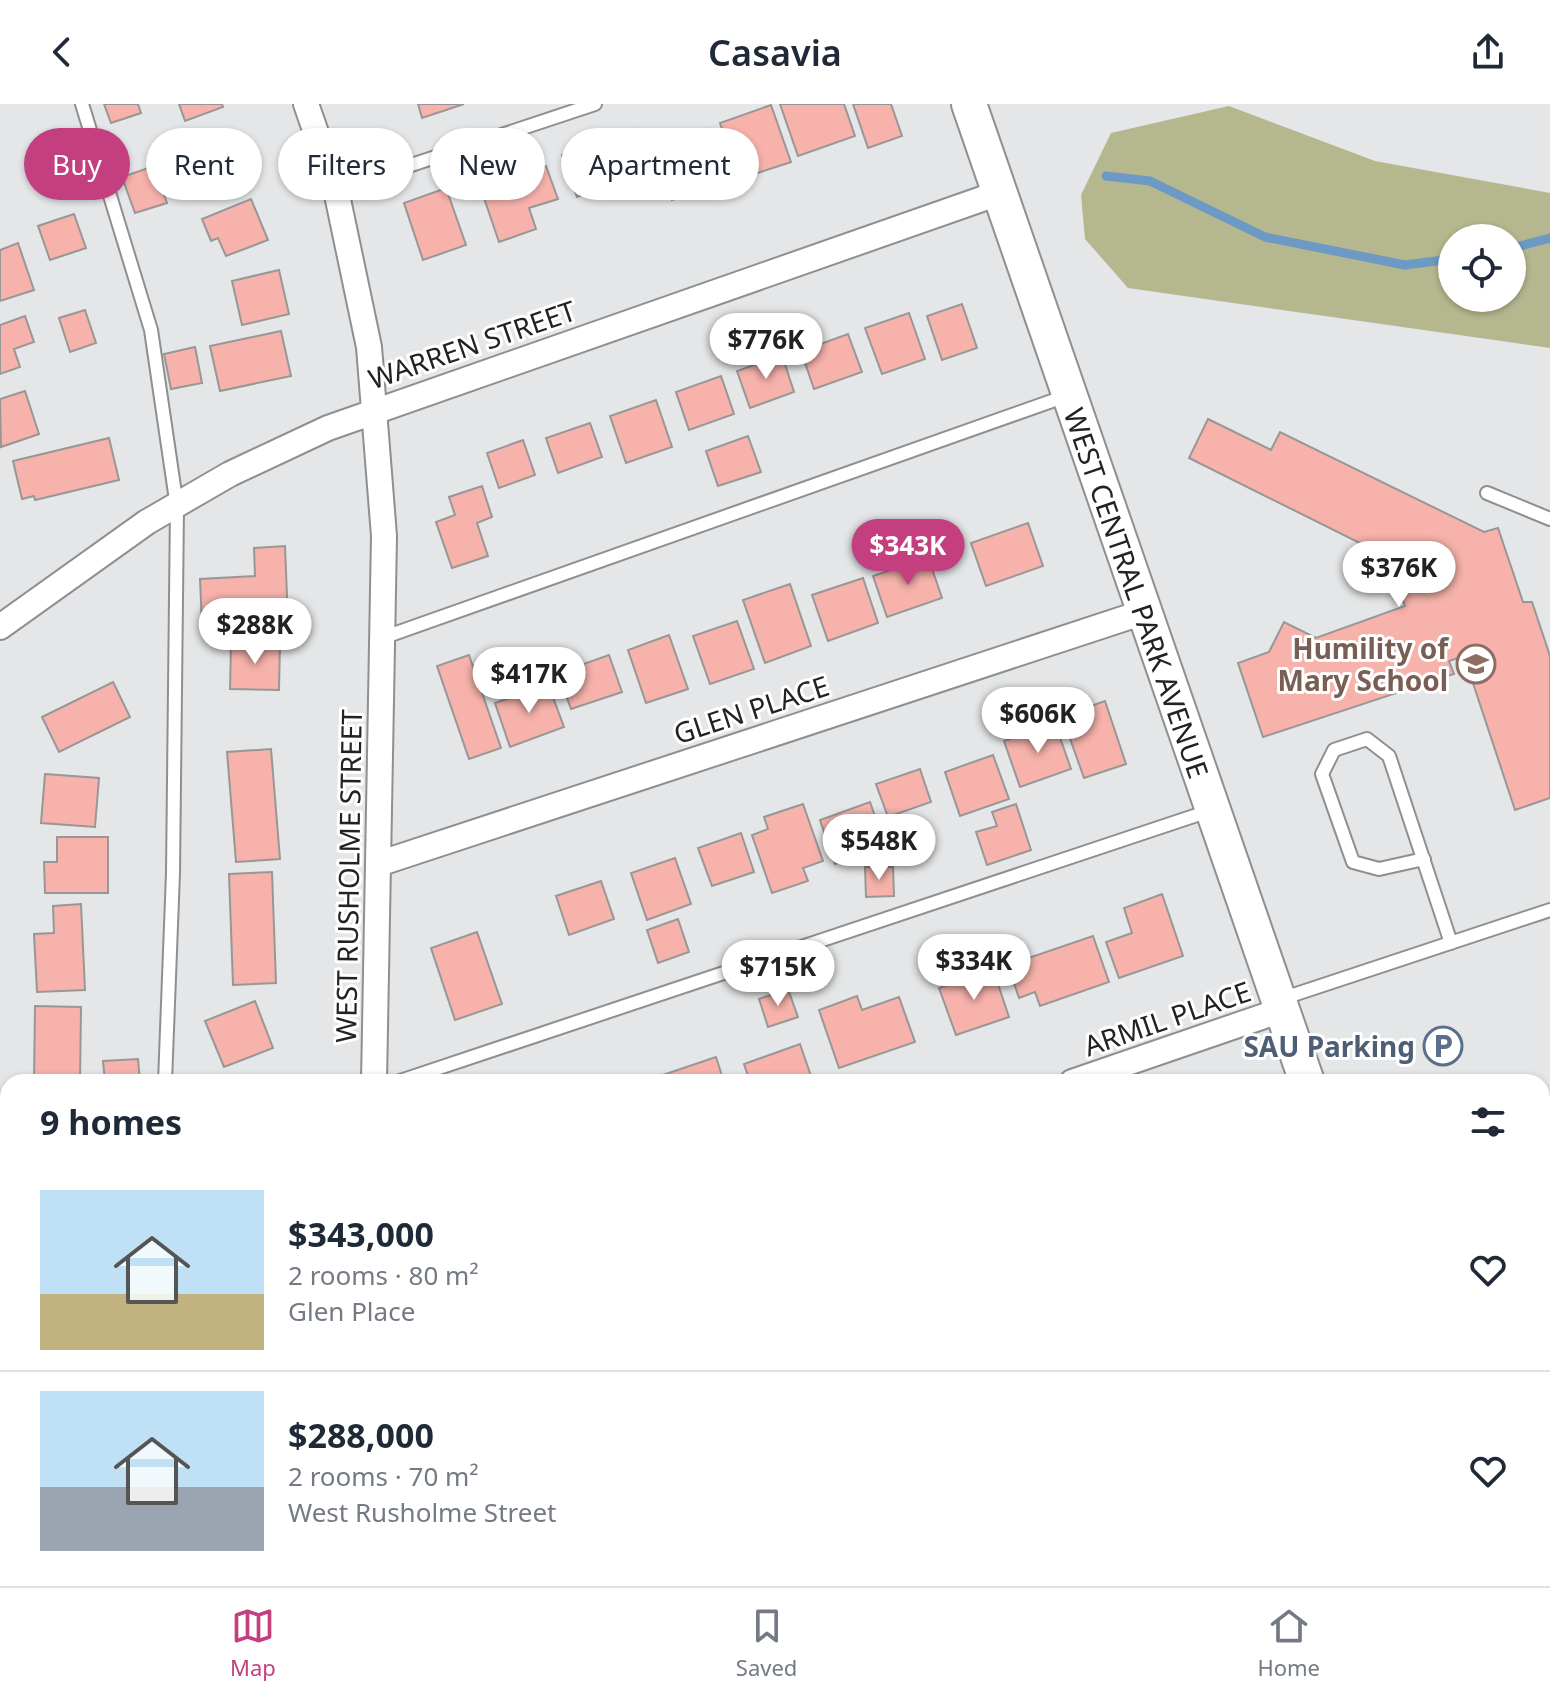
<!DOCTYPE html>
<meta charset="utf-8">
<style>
body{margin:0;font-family:"Noto Sans",sans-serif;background:#f2f2f3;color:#1f2937;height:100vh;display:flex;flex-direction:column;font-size:30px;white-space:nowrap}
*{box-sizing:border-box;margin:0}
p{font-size:26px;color:#747a83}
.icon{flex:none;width:44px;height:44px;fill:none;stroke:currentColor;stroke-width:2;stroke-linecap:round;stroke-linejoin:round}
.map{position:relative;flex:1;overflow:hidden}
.panel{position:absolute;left:0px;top:970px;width:1550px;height:512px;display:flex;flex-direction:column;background:#fff;border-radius:24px 24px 0 0;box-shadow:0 2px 6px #0004}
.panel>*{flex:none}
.top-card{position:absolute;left:24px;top:24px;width:800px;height:72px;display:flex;gap:16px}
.tools{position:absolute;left:1438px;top:120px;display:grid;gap:16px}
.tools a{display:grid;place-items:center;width:88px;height:88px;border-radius:50%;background:#fff;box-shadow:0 2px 6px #0004;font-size:40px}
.price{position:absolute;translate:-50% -68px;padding:0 18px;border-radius:28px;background:#fff;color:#222;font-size:26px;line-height:52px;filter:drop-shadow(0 2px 4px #0008)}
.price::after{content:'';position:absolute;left:50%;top:48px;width:24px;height:18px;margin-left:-12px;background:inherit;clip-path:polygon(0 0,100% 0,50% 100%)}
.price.current{background:#c43f80;color:#fff}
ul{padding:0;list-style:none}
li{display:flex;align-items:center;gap:24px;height:200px;padding:0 40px}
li+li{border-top:2px solid #e0e1e3}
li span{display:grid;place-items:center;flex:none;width:224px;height:160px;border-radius:0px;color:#555}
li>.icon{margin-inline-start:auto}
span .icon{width:96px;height:96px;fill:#fffc;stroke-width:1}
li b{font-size:34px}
h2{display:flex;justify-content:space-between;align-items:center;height:96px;padding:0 40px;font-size:34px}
.tag{padding:0 28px;border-radius:36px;background:#fff;box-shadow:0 2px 6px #0004;font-size:28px;line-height:72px}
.tag.current{background:#c43f80;color:#fff}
header{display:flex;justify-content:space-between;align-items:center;height:104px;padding:0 40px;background:#fff;font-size:36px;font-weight:600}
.tabs{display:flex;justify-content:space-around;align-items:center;height:112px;border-top:2px solid #e0e1e3;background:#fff;font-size:22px;color:#747a83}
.tabs a{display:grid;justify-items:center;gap:4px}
.tabs .current{color:#c43f80}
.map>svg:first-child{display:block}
.green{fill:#b5b78e;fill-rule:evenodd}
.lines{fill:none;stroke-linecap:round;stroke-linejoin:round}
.stream{stroke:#6c9ac5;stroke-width:9}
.building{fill:#f6b2ab;stroke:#989797;stroke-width:2}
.lane-casing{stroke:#8e8f90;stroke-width:16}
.street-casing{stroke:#8e8f90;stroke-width:28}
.secondary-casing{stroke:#8e8f90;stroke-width:38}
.lane{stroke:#fff;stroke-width:12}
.street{stroke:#fff;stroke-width:24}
.secondary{stroke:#fff;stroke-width:34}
.labels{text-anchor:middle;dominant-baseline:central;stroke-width:6;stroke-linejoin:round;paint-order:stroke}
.street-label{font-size:28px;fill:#212222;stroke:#fff}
.education-label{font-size:28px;font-weight:bold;fill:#785e54;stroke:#fff;text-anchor:end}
.service-label{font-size:28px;font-weight:bold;fill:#4e5e75;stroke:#fff;text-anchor:end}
</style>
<header><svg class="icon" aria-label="back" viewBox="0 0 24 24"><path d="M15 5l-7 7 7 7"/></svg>Casavia<svg class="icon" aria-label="share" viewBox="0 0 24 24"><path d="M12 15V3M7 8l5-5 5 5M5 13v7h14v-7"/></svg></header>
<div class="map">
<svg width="1550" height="1482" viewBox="0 0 1550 1482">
<rect width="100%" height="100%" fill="#e5e6e7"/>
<path class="green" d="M1229,2L1375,57L1550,89V244L1128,184L1085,135L1081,91L1111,29ZM1452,134H1512V194H1452Z"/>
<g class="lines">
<path class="stream" d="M1106,72L1150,77L1265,133L1405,161L1452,155
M1512,144L1550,134"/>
</g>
<path class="building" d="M104,0H138L141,9L111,19Z
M179,0H222L223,3L185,17Z
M418,0H464L422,14Z
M780,0H844L855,32L798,52Z
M853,0H891L902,32L868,44Z
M771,1L791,58L739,75L720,19Z
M639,25L654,66L577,93L562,51Z
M709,25L727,77L672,96L654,43Z
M233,27L248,69L211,82L197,40Z
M69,28L79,57L49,68L38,38Z
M154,62L167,99L135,109L122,73Z
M546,62L558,95L529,104L536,125L499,138L481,85Z
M446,84L466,141L423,156L404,99Z
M251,95L268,136L226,152L218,134L211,137L202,115Z
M74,110L86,144L50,156L38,122Z
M18,139L34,186L0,197V146Z
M279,166L289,210L242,221L232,177Z
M962,200L977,244L942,256L927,212Z
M85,206L96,239L70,248L59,214Z
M909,209L925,255L882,270L865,224Z
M25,212L34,238L14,245L20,263L0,270V221Z
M281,227L291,272L220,287L210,242Z
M848,230L862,268L814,285L801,247Z
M195,243L202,279L171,285L164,250Z
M782,251L794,288L750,304L737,267Z
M721,272L734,310L689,326L676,288Z
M25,287L39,330L1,343L0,295Z
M656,296L672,343L626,359L610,312Z
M1208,315L1271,346L1280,328L1484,428L1498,424L1523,498H1532L1550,552V694L1515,706L1464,552L1449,557L1454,570L1263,633L1238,559L1269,548L1284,518L1316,534L1405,502L1386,452L1189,354Z
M590,319L602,353L558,369L546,334Z
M748,332L761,368L718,382L706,347Z
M109,334L119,376L35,396L34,392L22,395L13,357Z
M523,336L535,371L499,384L487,349Z
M482,382L492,413L477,419L488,452L452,464L436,418L455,411L449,393Z
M1028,419L1043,462L986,482L971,439Z
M285,442L288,517L202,522L200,475L255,472L254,444Z
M928,453L942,494L887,513L873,472Z
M863,474L878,519L828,537L812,491Z
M790,480L811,542L765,559L743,496Z
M737,517L754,565L710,580L693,532Z
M669,531L688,585L646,599L628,546Z
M231,539L280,540L279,586L230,585Z
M469,551L501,644L469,655L437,562Z
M609,551L622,588L571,605L558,569Z
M113,578L130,613L59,648L42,613Z
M548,580L564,623L510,643L495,599Z
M1105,597L1126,660L1084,674L1062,612Z
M1055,619L1071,665L1020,683L1004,637Z
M271,645L280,755L236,758L227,648Z
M993,651L1009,695L960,712L945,668Z
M920,665L931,698L888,713L876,680Z
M45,670L99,674L95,723L41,719Z
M870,698L886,743L835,760L820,716Z
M803,700L823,757L803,764L808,777L772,789L752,731L768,725L764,713Z
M1016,700L1031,746L987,761L976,728L997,722L992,708Z
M741,729L754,768L712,782L698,744Z
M57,733H108V789H45L44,758H57Z
M675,754L691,800L647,816L631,769Z
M865,763H893L894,792L866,793Z
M272,768L276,879L233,881L229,770Z
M601,777L614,815L569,831L556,792Z
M1162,790L1183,852L1119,874L1106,838L1132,829L1124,804Z
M81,800L85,886L37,888L34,830L54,829L53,802Z
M678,815L689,848L658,859L647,826Z
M477,828L502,900L455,916L431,844Z
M1093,832L1109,878L1040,902L1035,888L1019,894L1008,861Z
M993,865L1009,913L956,931L939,884Z
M788,885L798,913L768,923L759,895Z
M857,892L862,906L899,893L915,938L839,964L819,906Z
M255,897L273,944L224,963L205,917Z
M35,902L81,903L80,978H34Z
M800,940L813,978H750L744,960Z
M716,953L724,978H642Z
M138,955L140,978H105L103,957Z
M233,1474H270V1482H232Z
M523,1474H637L612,1482H523Z
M660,1474H710L713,1482H663Z
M1354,1474H1396L1399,1482H1336Z"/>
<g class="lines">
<defs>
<path id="lane" d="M82,0L151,226L177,403L173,769L165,978
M336,86L595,0
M1487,389L1550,415
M382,534L1066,292
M1424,755L1379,765L1353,758L1322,670L1334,646L1367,635L1389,652L1451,839
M1281,895L1550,806
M397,978L1212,706
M151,1482V1474"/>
<path id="street" d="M306,0L336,86L369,243L384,432L374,978
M0,523L147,418L230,370L328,324L999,89
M378,760L1144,508
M1072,978L1282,906
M1542,1135L1550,1133
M369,1482L370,1474
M1051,1482L1075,1474"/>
<path id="secondary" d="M969,0L1307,978
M1477,1474L1480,1482"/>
</defs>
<use href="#lane" class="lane-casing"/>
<use href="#street" class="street-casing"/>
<use href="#secondary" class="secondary-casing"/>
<use href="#lane" class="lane"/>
<use href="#street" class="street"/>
<use href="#secondary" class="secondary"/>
</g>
<defs>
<symbol id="school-ring" viewBox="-11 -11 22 22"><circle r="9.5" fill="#fff" stroke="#8d6e63" stroke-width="1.5"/><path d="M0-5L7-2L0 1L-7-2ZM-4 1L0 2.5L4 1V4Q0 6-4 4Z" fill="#8d6e63"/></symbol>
<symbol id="parking-ring" viewBox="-11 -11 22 22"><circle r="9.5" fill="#fff" stroke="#5c6f8a" stroke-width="1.5"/><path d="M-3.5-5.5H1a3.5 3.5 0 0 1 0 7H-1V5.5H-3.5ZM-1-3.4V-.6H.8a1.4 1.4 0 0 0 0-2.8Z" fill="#5c6f8a"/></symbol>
</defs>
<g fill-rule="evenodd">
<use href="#school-ring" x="1454" y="538" width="44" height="44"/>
<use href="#parking-ring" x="1421" y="920" width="44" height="44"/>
</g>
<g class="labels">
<g class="street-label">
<text transform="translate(472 240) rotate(-19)">WARREN STREET</text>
<text transform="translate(1137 489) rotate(71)">WEST CENTRAL PARK AVENUE</text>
<text transform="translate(751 605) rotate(-18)">GLEN PLACE</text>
<text transform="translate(348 772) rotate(-89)">WEST RUSHOLME STREET</text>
<text transform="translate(1167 914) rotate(-19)">ARMIL PLACE</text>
</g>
<g class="education-label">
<text x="1448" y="544">Humility of<tspan x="1448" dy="32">Mary School</tspan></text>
</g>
<g class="service-label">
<text x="1415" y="942">SAU Parking</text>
</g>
</g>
</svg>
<div class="tools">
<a><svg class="icon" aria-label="locate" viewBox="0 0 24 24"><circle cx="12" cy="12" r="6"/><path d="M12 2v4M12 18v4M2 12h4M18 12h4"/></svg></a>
</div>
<b class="price" style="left:766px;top:277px">$776K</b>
<b class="price current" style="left:908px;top:483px">$343K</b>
<b class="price" style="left:1399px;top:505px">$376K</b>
<b class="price" style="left:255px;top:562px">$288K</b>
<b class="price" style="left:529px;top:611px">$417K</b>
<b class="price" style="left:1038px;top:651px">$606K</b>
<b class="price" style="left:879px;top:778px">$548K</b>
<b class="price" style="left:974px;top:898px">$334K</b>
<b class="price" style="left:778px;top:904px">$715K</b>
<div class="top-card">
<a class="tag current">Buy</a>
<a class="tag">Rent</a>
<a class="tag">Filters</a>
<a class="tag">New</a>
<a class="tag">Apartment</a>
</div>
<section class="panel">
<h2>9 homes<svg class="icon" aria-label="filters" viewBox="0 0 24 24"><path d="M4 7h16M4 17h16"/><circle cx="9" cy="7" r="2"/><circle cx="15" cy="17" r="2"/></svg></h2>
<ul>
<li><span style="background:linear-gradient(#bfe0f5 65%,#c2b280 0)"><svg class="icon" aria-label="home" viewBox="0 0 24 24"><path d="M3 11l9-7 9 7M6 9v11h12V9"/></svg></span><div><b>$343,000</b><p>2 rooms · 80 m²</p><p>Glen Place</p></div><svg class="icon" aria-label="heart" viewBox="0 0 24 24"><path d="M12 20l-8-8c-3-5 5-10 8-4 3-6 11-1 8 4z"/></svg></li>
<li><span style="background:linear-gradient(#bfe0f5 60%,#9aa5b1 0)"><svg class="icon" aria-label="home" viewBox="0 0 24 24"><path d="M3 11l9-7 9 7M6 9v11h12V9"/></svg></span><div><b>$288,000</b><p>2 rooms · 70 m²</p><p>West Rusholme Street</p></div><svg class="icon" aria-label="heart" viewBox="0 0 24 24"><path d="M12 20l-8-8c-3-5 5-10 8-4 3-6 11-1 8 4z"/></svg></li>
</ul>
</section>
</div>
<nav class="tabs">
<a class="current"><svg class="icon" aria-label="map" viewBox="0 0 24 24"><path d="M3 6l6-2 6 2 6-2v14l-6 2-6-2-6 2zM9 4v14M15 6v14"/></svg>Map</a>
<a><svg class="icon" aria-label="saved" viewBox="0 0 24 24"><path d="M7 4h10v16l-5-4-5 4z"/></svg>Saved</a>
<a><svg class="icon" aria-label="home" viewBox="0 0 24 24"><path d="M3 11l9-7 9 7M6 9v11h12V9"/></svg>Home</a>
</nav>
